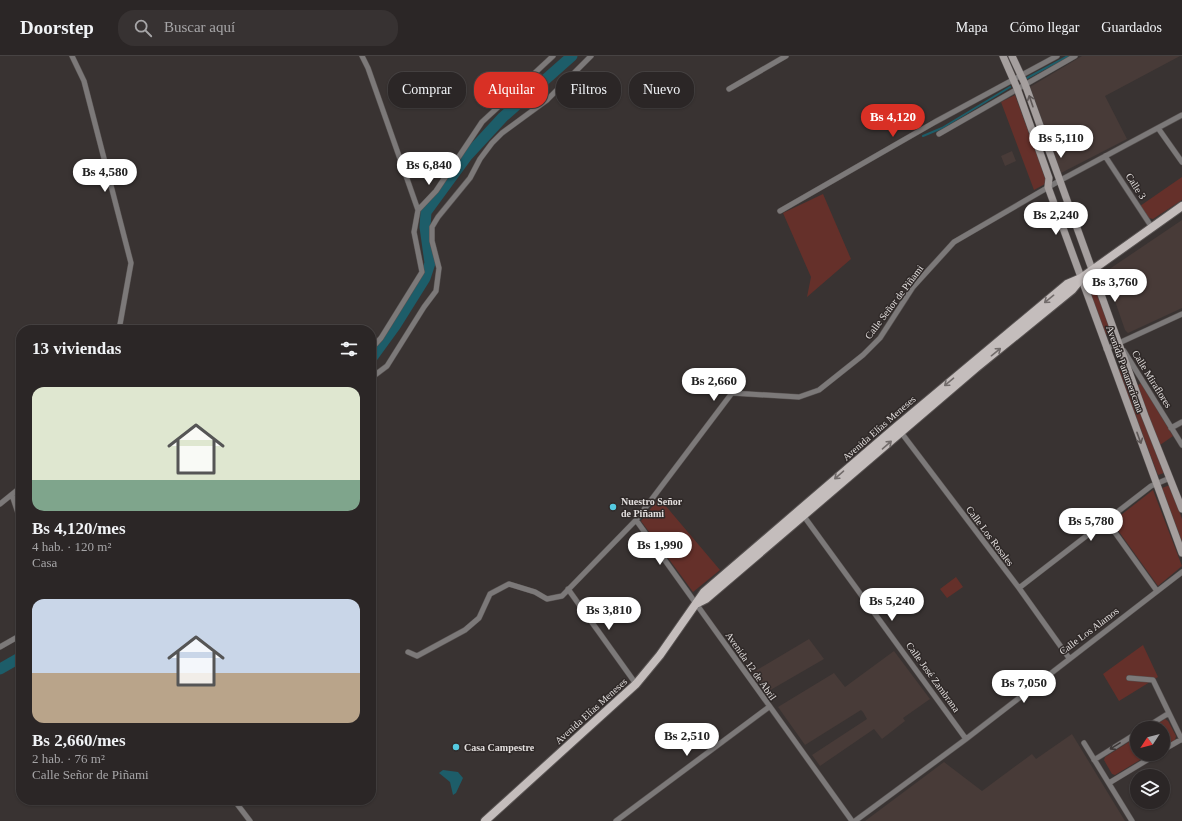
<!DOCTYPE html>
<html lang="es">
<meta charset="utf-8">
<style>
body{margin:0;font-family:"Times New Roman",serif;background:#373232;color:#f1f3f6;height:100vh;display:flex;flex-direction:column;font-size:15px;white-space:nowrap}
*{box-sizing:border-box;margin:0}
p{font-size:13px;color:#a6a5a7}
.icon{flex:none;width:22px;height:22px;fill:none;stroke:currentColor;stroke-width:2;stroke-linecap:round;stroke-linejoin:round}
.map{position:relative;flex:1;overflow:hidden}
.side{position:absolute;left:16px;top:269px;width:360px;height:480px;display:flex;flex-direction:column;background:#2b2626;border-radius:16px;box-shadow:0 1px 3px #0004,0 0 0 1px #474343}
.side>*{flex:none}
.banner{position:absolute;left:388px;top:16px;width:380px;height:36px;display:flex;gap:8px}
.needle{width:26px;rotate:234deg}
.tools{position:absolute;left:1130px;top:665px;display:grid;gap:8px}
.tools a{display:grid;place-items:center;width:40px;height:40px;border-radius:50%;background:#2b2626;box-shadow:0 1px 3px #0004,0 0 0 1px #474343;font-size:20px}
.price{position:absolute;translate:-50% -34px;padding:0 9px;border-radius:14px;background:#fff;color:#222;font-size:13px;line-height:26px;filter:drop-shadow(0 1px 2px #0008)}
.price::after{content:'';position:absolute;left:50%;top:24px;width:12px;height:9px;margin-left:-6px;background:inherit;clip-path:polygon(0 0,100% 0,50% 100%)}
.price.selected{background:#d93025;color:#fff}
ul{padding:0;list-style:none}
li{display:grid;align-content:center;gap:8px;height:212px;padding:0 16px}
li span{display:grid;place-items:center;height:124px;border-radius:12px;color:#555}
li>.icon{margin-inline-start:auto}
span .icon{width:72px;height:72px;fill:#fffc;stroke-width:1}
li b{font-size:17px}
h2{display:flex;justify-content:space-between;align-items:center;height:48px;padding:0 16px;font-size:17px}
.tag{padding:0 14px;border-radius:16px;background:#2b2626;box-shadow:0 1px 3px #0004,0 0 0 1px #474343;font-size:14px;line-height:36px}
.tag.selected{background:#d93025;color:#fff}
header{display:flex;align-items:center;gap:24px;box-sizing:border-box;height:56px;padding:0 20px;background:#2b2626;border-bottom:1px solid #474343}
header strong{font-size:19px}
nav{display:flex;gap:22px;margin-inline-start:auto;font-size:14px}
.search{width:280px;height:36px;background:#373232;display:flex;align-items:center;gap:10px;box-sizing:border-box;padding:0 14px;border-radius:16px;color:#a6a5a7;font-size:15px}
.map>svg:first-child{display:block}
.built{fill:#483b38}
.green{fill:#65302a}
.water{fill:#1d5d69}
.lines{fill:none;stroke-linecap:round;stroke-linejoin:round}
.stream{stroke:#1d5d69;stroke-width:2}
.river{stroke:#1d5d69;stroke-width:11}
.minor-casing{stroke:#575251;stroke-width:6}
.secondary-casing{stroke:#575251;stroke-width:8}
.primary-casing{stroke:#575251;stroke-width:10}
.minor{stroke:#7c7979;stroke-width:5}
.secondary{stroke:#a59f9e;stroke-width:7}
.primary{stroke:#c4bdbc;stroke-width:8}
.oneway{stroke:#5e5857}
.oneway2{stroke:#726c6b}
.oneway3{stroke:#3e3938}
.poi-dot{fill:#55cae0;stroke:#2f2928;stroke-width:1.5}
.labels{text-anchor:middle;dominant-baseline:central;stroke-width:3;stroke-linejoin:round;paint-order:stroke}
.street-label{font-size:10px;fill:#e2dedd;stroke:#2f2928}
.poi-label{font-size:10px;font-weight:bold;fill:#e2dedd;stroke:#2f2928;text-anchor:start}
</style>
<header>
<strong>Doorstep</strong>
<div class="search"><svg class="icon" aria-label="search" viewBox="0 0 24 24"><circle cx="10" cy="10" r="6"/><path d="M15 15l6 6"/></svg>Buscar aquí</div>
<nav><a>Mapa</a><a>Cómo llegar</a><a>Guardados</a></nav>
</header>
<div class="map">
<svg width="1182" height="765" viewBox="0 0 1182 765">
<rect width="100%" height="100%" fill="#393332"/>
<path class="built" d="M1082,0H1180L1105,40L1127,83L1061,117L1030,31Z
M1012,95L1016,105L1005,110L1001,100Z
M1182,164V252L1128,277L1125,274L1105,216Z
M809,583L824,603L767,636L752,617Z
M894,595L930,643L903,662L905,665L882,683L874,673L820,710L812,699L867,663L863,656L861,654L805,689L778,651L834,617L845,631Z
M1072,678L1125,765H865L944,706L982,735L1032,698L1036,703Z"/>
<path class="green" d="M1015,39L1045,121V128L1034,134L1001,46Z
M1182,121V144L1153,163L1149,162L1140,150Z
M823,138L851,203L807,241L811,221L783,157Z
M1093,237H1097L1111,276L1109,279L1105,278L1091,240Z
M1123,312L1164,417L1158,419L1118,314Z
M1141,327L1173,380L1160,389L1137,330Z
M1170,429L1182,463V486L1162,432Z
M1153,434L1182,510L1158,530L1112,466Z
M659,442L720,514L693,536L641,465Z
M956,521L963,531L947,542L940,533Z
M1143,589L1158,621L1119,645L1103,618Z
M1165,663L1168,665L1176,680L1175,684L1163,691V672H1151Z
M1137,681V698H1150L1115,719L1112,718L1104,704L1105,701Z"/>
<path class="water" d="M443,714L458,716L463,722L456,737L453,739L450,726L439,717Z"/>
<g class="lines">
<path class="stream" d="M1027,22L1068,0
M923,80L942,72L1010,31"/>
<path class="river" d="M371,303L395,270L425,222L430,207L425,171L426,156L467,100L503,61L572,0
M0,613L21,601"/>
<defs>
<path id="minor" d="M72,0L84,25L131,207L119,274
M362,0L368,12L418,154
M729,33L786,0
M1158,72L1182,106
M939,78L1075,0
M1105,100L1151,170
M780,155L935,66L1057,0
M371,293L381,282L422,216L414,176L418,154L436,135L482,66L553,0
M1106,293L1182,258
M1124,295L1182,389
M371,322L387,310L424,251L436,235L439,212L432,185V171L438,161L470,122L480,103L492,87L502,77L547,44L591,0
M1171,372L1182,366
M900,375L1019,532L1069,602
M12,439L21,466
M0,448L21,431
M803,459L966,683
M636,464L852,765
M1106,464L1157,535
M1019,532L1151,430L1170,422
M568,533L636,628
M0,591L21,579
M408,596L417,600L465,574L479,562L490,538L509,528L535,536L547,543L562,540L636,464L732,337L799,341L819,334L863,299L880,282L913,231L954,186L1059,125L1182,59
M1129,622L1153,624L1182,684
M1145,672L1169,657
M1084,687L1132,765
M1163,694L1182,683
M1094,704L1137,677
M1109,727L1157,698
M234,744L250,765
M616,765L769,651
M855,765L966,683L1182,516"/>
<path id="secondary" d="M1003,0L1017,32L1049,122L1048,131L1182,497
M1012,0L1025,28L1145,360L1182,453"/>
<path id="primary" d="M698,547L706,543L976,312L1072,234L1081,223
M485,765L636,628L660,599L704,536L896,371L1067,228L1081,222L1182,150"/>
</defs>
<use href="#minor" class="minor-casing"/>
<use href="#secondary" class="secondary-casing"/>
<use href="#primary" class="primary-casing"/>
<use href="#minor" class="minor"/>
<use href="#secondary" class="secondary"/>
<use href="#primary" class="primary"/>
</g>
<defs><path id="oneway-shaft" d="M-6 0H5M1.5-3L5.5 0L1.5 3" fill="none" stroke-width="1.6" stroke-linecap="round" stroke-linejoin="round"/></defs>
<g class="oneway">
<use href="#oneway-shaft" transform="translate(1031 45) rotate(-109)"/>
<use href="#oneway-shaft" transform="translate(1139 382) rotate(70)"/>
</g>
<g class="oneway2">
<use href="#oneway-shaft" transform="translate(1049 243) rotate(141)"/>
<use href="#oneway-shaft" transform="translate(996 296) rotate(-39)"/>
<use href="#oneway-shaft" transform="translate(949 326) rotate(140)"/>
<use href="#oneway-shaft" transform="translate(887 389) rotate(-41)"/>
<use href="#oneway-shaft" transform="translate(839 419) rotate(139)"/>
</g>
<use class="oneway3" href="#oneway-shaft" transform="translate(1115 690) rotate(148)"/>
<g class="poi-dot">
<circle cx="613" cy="451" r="4"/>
<circle cx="456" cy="691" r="4"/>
</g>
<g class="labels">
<g class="street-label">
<text transform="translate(1136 130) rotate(57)">Calle 3</text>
<text transform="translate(894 246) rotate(-53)">Calle Señor de Piñami</text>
<text transform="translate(1125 313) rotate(70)">Avenida Panamericana</text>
<text transform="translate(1152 323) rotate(58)">Calle Miraflores</text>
<text transform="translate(879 372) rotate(-41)">Avenida Elías Meneses</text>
<text transform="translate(990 480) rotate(53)">Calle Los Rosales</text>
<text transform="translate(1089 575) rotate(-37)">Calle Los Alamos</text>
<text transform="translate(751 610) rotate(55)">Avenida 12 de Abril</text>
<text transform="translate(933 621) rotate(54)">Calle José Zambrana</text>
<text transform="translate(591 655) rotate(-42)">Avenida Elías Meneses</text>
</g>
<g class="poi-label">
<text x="621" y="445">Nuestro Señor<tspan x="621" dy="12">de Piñami</tspan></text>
<text x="464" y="691">Casa Campestre</text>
</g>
</g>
</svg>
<div class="tools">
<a><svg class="needle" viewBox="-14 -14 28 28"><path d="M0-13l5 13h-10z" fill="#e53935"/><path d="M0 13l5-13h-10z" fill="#a6a5a7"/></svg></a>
<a><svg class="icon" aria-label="layers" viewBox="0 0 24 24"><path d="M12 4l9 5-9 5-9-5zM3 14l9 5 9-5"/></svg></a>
</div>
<b class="price selected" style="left:893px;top:82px">Bs 4,120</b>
<b class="price" style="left:1061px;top:103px">Bs 5,110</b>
<b class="price" style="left:429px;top:130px">Bs 6,840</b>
<b class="price" style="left:105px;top:137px">Bs 4,580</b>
<b class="price" style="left:1056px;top:180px">Bs 2,240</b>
<b class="price" style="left:1115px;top:247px">Bs 3,760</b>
<b class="price" style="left:714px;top:346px">Bs 2,660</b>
<b class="price" style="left:1091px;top:486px">Bs 5,780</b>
<b class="price" style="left:660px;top:510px">Bs 1,990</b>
<b class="price" style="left:892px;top:566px">Bs 5,240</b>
<b class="price" style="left:609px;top:575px">Bs 3,810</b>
<b class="price" style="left:1024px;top:648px">Bs 7,050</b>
<b class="price" style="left:687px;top:701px">Bs 2,510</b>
<div class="banner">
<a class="tag">Comprar</a>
<a class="tag selected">Alquilar</a>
<a class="tag">Filtros</a>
<a class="tag">Nuevo</a>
</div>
<section class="side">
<h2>13 viviendas<svg class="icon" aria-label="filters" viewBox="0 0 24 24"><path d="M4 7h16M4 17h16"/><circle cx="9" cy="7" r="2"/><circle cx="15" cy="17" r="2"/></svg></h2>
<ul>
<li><span style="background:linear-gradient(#dfe7d0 75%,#7fa58c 0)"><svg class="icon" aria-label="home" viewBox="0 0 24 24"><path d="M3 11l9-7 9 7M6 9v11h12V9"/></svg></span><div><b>Bs 4,120/mes</b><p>4 hab. · 120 m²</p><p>Casa</p></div></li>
<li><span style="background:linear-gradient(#c9d6e8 60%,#b9a48a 0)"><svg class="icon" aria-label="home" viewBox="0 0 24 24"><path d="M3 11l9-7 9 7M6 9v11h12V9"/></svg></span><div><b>Bs 2,660/mes</b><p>2 hab. · 76 m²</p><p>Calle Señor de Piñami</p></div></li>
</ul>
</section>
</div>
